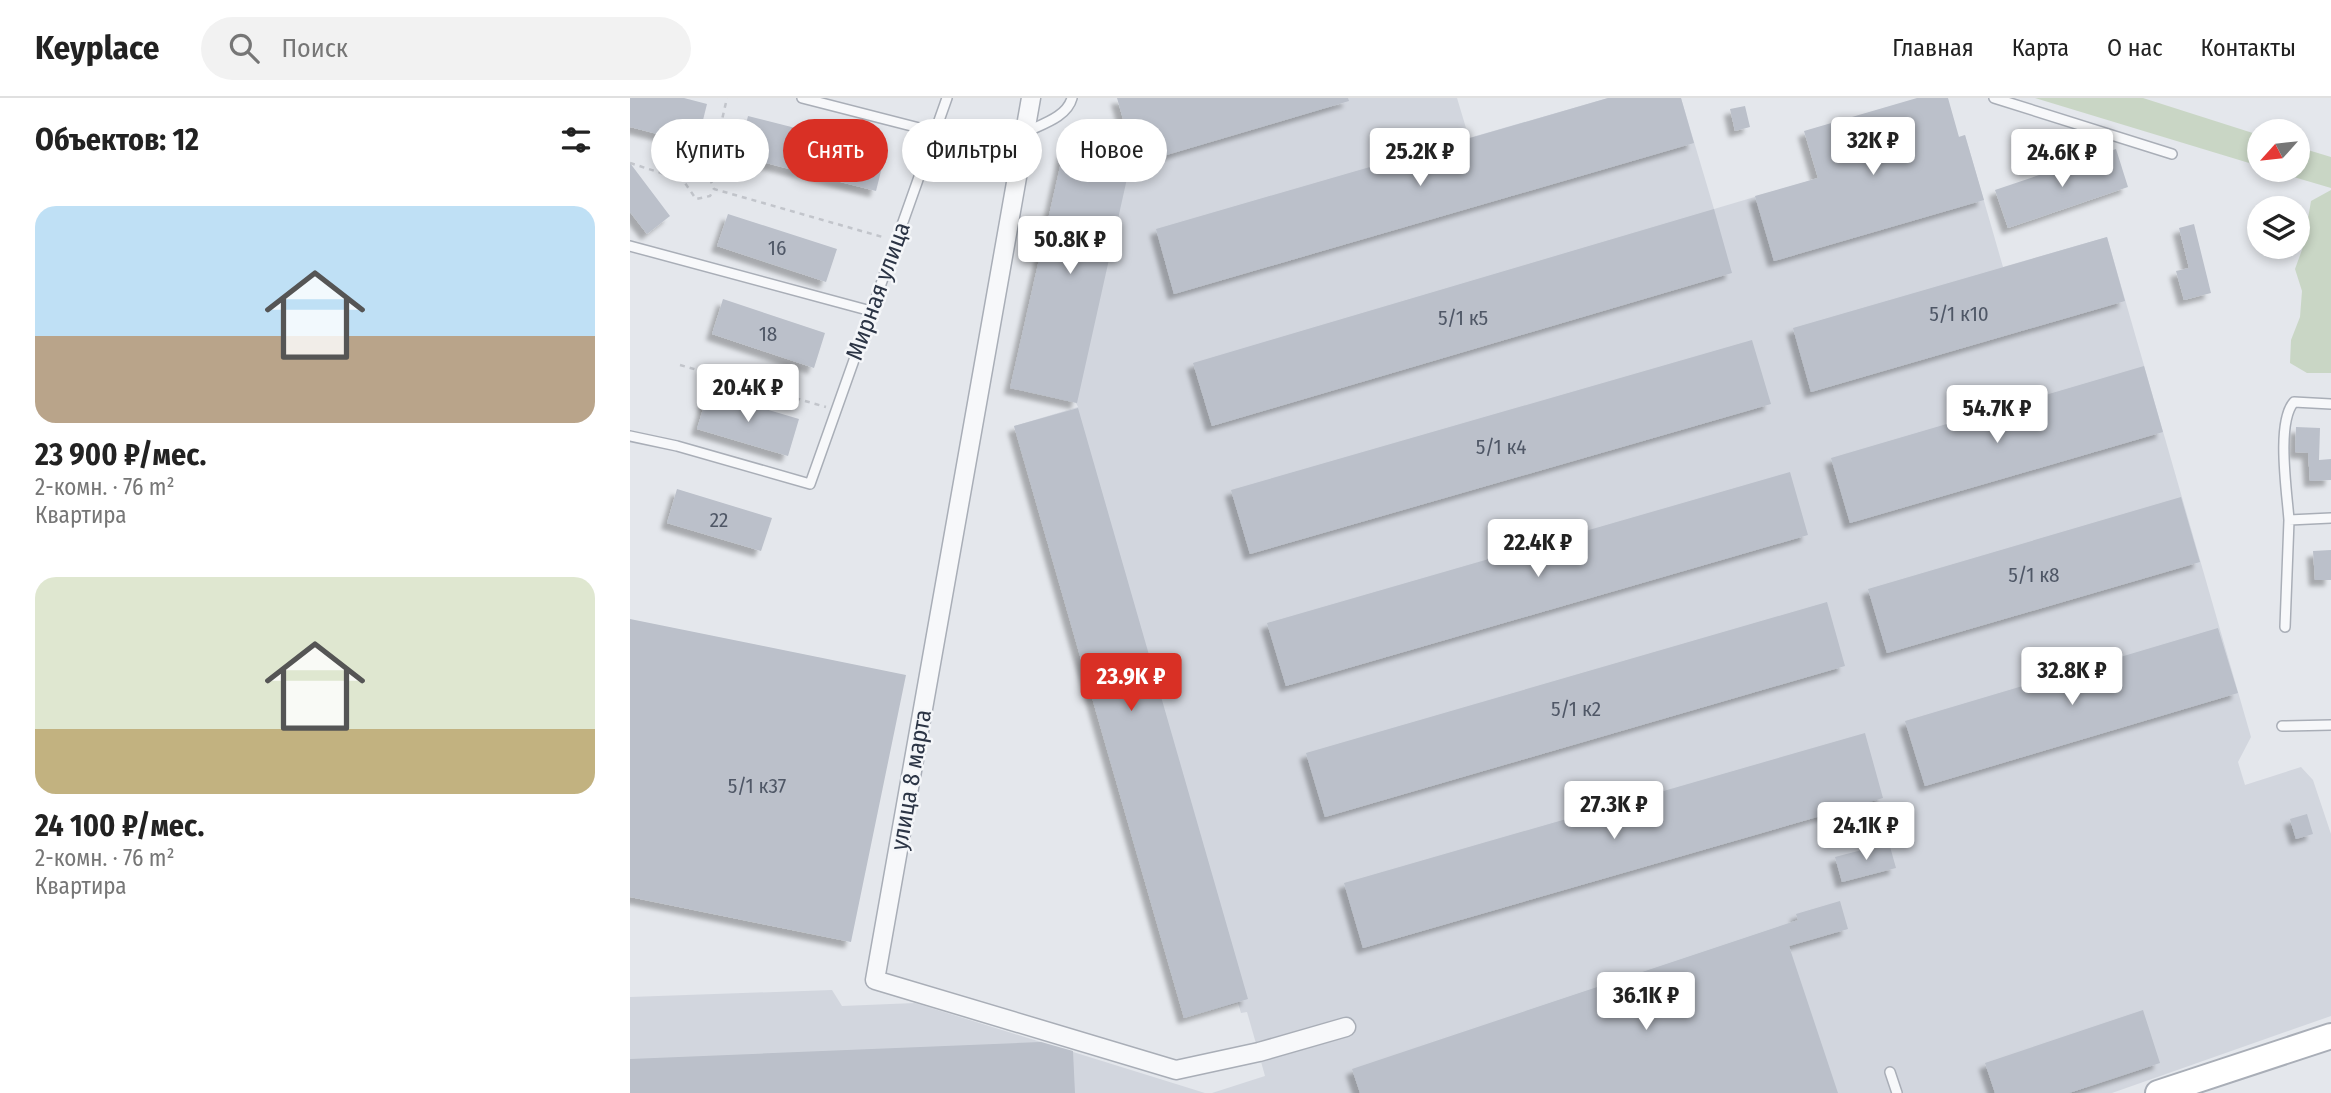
<!DOCTYPE html>
<html lang="ru">
<meta charset="utf-8">
<style>
body{margin:0;font-family:"Fira Sans Condensed",sans-serif;background:#f2f2f2;color:#222;height:100vh;display:flex;flex-direction:column;font-size:26px;white-space:nowrap}
*{box-sizing:border-box;margin:0}
p{font-size:23px;color:#767676}
.icon{flex:none;width:38px;height:38px;fill:none;stroke:currentColor;stroke-width:2;stroke-linecap:round;stroke-linejoin:round}
.map{position:relative;flex:1;overflow:hidden}
.panel{display:flex;flex-direction:column;background:#fff;width:630px}
.panel>*{flex:none}
.banner{position:absolute;left:21px;top:21px;width:665px;height:63px;display:flex;gap:14px}
.needle{width:46px;rotate:243deg}
.tools{position:absolute;left:1617px;top:21px;display:grid;gap:14px}
.tools a{display:grid;place-items:center;width:63px;height:63px;border-radius:50%;background:#fff;box-shadow:0 4px 10px #0003;font-size:35px}
.price{position:absolute;translate:-50% -60px;padding:0 16px;border-radius:7px;background:#fff;color:#222;font-size:23px;line-height:46px;filter:drop-shadow(0 2px 4px #0008)}
.price::after{content:'';position:absolute;left:50%;top:42px;width:21px;height:16px;margin-left:-10px;background:inherit;clip-path:polygon(0 0,100% 0,50% 100%)}
.price.current{background:#d93025;color:#fff}
ul{padding:0;list-style:none}
li{display:grid;align-content:center;gap:14px;height:371px;padding:0 35px}
li span{display:grid;place-items:center;height:217px;border-radius:21px;color:#555}
li>.icon{margin-inline-start:auto}
span .icon{width:126px;height:126px;fill:#fffc;stroke-width:1}
li b{font-size:30px}
h2{display:flex;justify-content:space-between;align-items:center;height:84px;padding:0 35px;font-size:30px}
.tag{padding:0 24px;border-radius:32px;background:#fff;box-shadow:0 4px 10px #0003;font-size:24px;line-height:63px}
.tag.current{background:#d93025;color:#fff}
header{display:flex;align-items:center;gap:42px;box-sizing:border-box;height:98px;padding:0 35px;background:#fff;border-bottom:2px solid #e0e0e0}
header strong{font-size:33px}
nav{display:flex;gap:38px;margin-inline-start:auto;font-size:24px}
.search{width:490px;height:63px;background:#f2f2f2;display:flex;align-items:center;gap:18px;box-sizing:border-box;padding:0 24px;border-radius:38px;color:#767676;font-size:26px}
main{display:flex;flex:1;min-height:0}
.map>svg:first-child{display:block}
.built{fill:#d2d6de}
.green{fill:#c9d6c5}
.building{fill:#bbc0ca;filter:url(#shadow)}
.lines{fill:none;stroke-linecap:round;stroke-linejoin:round}
.lane-casing{stroke:#a9aeb7;stroke-width:12}
.street-casing{stroke:#a9aeb7;stroke-width:21}
.secondary-casing{stroke:#a9aeb7;stroke-width:28}
.path{stroke:#c2c5cb;stroke-width:2.5;stroke-dasharray:5 5;stroke-linecap:butt}
.lane{stroke:#f7f8fa;stroke-width:9}
.street{stroke:#f7f8fa;stroke-width:18}
.secondary{stroke:#fff;stroke-width:24}
.labels{text-anchor:middle;dominant-baseline:central;stroke-width:5;stroke-linejoin:round;paint-order:stroke}
.number-label{font-size:21px;fill:#4f5766}
.street-label{font-size:24px;fill:#2b3445;stroke:#f4f6f9}
</style>
<header>
<strong>Keyplace</strong>
<div class="search"><svg class="icon" aria-label="search" viewBox="0 0 24 24"><circle cx="10" cy="10" r="6"/><path d="M15 15l6 6"/></svg>Поиск</div>
<nav><a>Главная</a><a>Карта</a><a>О нас</a><a>Контакты</a></nav>
</header>
<main>
<section class="panel">
<h2>Объектов: 12<svg class="icon" aria-label="filters" viewBox="0 0 24 24"><path d="M4 7h16M4 17h16"/><circle cx="9" cy="7" r="2"/><circle cx="15" cy="17" r="2"/></svg></h2>
<ul>
<li><span style="background:linear-gradient(#bfe0f5 60%,#b9a48a 0)"><svg class="icon" aria-label="home" viewBox="0 0 24 24"><path d="M3 11l9-7 9 7M6 9v11h12V9"/></svg></span><div><b>23 900 ₽/мес.</b><p>2-комн. · 76 m²</p><p>Квартира</p></div></li>
<li><span style="background:linear-gradient(#dfe7d0 70%,#c2b280 0)"><svg class="icon" aria-label="home" viewBox="0 0 24 24"><path d="M3 11l9-7 9 7M6 9v11h12V9"/></svg></span><div><b>24 100 ₽/мес.</b><p>2-комн. · 76 m²</p><p>Квартира</p></div></li>
</ul>
</section>
<div class="map">
<svg width="1701" height="995" viewBox="0 0 1701 995">
<defs>
<filter id="shadow"><feDropShadow dx="-6" dy="6" stdDeviation="2" flood-color="#0004"/></filter>
</defs>
<rect width="100%" height="100%" fill="#e4e7ec"/>
<path class="built" d="M488,0H827L839,40L978,0H1051L1084,111L1335,37L1373,169L1477,139L1621,639L1608,664L1615,687L1671,669L1683,682L1701,736V918L1482,995H582L635,978L623,935L617,914L611,915L608,905L554,920L384,328L448,309L446,305L380,290L434,51L500,67L505,65Z
M202,892L212,908L285,905L575,995H0V899Z"/>
<path class="green" d="M1405,0H1513L1629,37V68Z
M1668,49L1701,59V90L1640,72H1668Z
M1701,92V275H1677L1660,265L1661,242L1670,219L1672,193L1665,171L1673,149L1681,103Z"/>
<path class="building" d="M0,0H54L77,6L67,46L0,29Z
M487,0H718L719,3L506,66Z
M978,0H1051L1064,45L544,196L526,131Z
M1287,0H1318L1329,39L1335,37L1354,102L1144,163L1125,98L1188,80L1174,33Z
M1115,8L1120,29L1105,33L1100,11Z
M118,18L256,53L246,93L108,58Z
M434,51L500,67L447,305L380,290Z
M1486,51L1498,89L1378,130L1365,92Z
M0,65L40,118L17,136L0,114Z
M1084,111L1102,175L582,328L563,265Z
M98,116L207,151L196,184L87,148Z
M1564,126L1581,195L1554,202L1546,173L1559,170L1549,130Z
M1477,139L1495,203L1181,294L1163,230Z
M93,201L195,235L184,270L82,236Z
M1122,242L1141,306L620,456L601,392Z
M1514,268L1533,334L1220,425L1201,360Z
M78,294L169,321L158,358L67,331Z
M448,310L618,901L554,920L384,328Z
M1666,329L1690,330L1689,362L1701,361V382L1680,383L1678,355L1665,354Z
M1160,374L1178,437L656,588L637,525Z
M47,391L142,420L131,453L37,425Z
M1551,399L1570,464L1257,555L1238,491Z
M1701,452V482H1685L1683,453Z
M1197,504L1215,568L695,719L676,655Z
M0,521L276,577L221,844L0,799Z
M1588,530L1608,595L1295,688L1275,623Z
M1235,635L1253,700L733,850L714,785Z
M1677,716L1683,736L1666,741L1660,721Z
M1259,745L1266,770L1212,784L1205,759Z
M1210,803L1218,831L1159,848L1208,995H730L722,971L1168,822L1166,816Z
M1513,912L1530,965L1439,995H1365L1355,965Z
M411,944L443,953L445,995H0V961Z"/>
<g class="lines">
<defs>
<path id="lane" d="M172,0L305,34
M1364,0L1542,56
M396,34C412,26 437,19 442,0
M0,148L241,213
M0,338L47,348L180,386L317,0
M1659,422C1657,394 1646,324 1664,304L1701,306
M1655,529L1659,422L1701,420
M1652,628L1701,627
M1260,974L1267,995"/>
<path id="street" d="M401,0L245,882L546,972L629,954L716,929"/>
<path id="secondary" d="M1528,995L1701,938"/>
</defs>
<use href="#lane" class="lane-casing"/>
<use href="#street" class="street-casing"/>
<use href="#secondary" class="secondary-casing"/>
<path class="path" d="M0,65L53,82L66,101L80,98L84,91L256,140
M79,78L97,0
M53,82L69,76L79,78L84,91
M50,267L196,309"/>
<use href="#lane" class="lane"/>
<use href="#street" class="street"/>
<use href="#secondary" class="secondary"/>
</g>
<g class="labels">
<g class="number-label">
<text x="147" y="150">16</text>
<text x="1329" y="216">5/1 к10</text>
<text x="833" y="220">5/1 к5</text>
<text x="138" y="236">18</text>
<text x="871" y="349">5/1 к4</text>
<text x="89" y="422">22</text>
<text x="1404" y="477">5/1 к8</text>
<text x="946" y="611">5/1 к2</text>
<text x="127" y="688">5/1 к37</text>
</g>
<g class="street-label">
<text transform="translate(248 193) rotate(-70)">Мирная улица</text>
<text transform="translate(281 682) rotate(-80)">улица 8 марта</text>
</g>
</g>
</svg>
<div class="tools">
<a><svg class="needle" viewBox="-14 -14 28 28"><path d="M0-13l5 13h-10z" fill="#e53935"/><path d="M0 13l5-13h-10z" fill="#767676"/></svg></a>
<a><svg class="icon" aria-label="layers" viewBox="0 0 24 24"><path d="M12 4l9 5-9 5-9-5zM3 14l9 5 9-5"/></svg></a>
</div>
<b class="price" style="left:1243px;top:79px">32K ₽</b>
<b class="price" style="left:790px;top:90px">25.2K ₽</b>
<b class="price" style="left:1432px;top:91px">24.6K ₽</b>
<b class="price" style="left:440px;top:178px">50.8K ₽</b>
<b class="price" style="left:118px;top:326px">20.4K ₽</b>
<b class="price" style="left:1367px;top:347px">54.7K ₽</b>
<b class="price" style="left:908px;top:481px">22.4K ₽</b>
<b class="price" style="left:1442px;top:609px">32.8K ₽</b>
<b class="price current" style="left:501px;top:615px">23.9K ₽</b>
<b class="price" style="left:984px;top:743px">27.3K ₽</b>
<b class="price" style="left:1236px;top:764px">24.1K ₽</b>
<b class="price" style="left:1016px;top:934px">36.1K ₽</b>
<div class="banner">
<a class="tag">Купить</a>
<a class="tag current">Снять</a>
<a class="tag">Фильтры</a>
<a class="tag">Новое</a>
</div>
</div>
</main>
